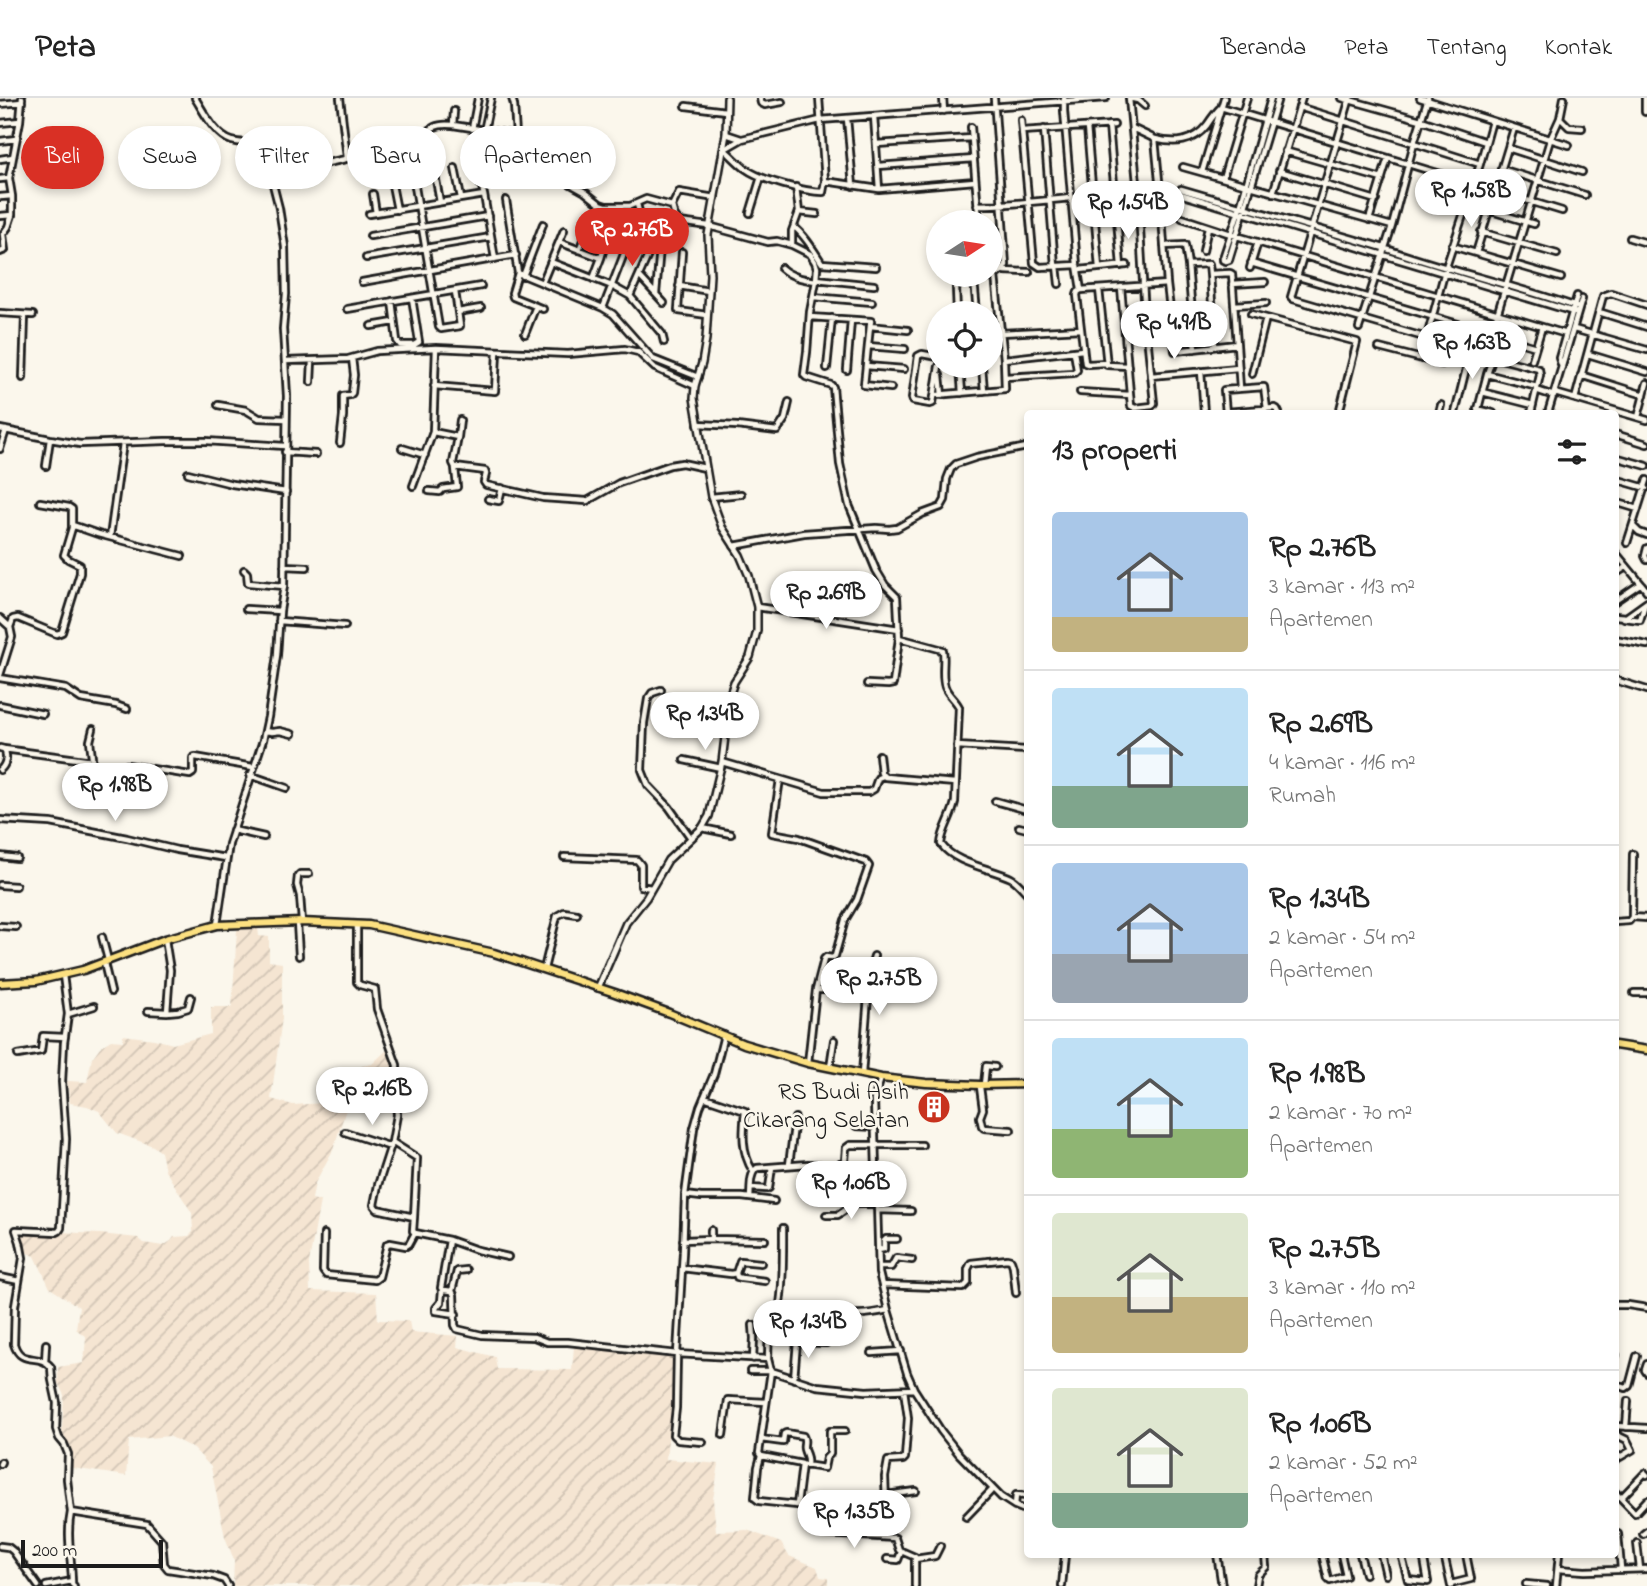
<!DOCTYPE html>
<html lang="id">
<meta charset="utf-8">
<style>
body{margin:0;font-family:"Indie Flower",sans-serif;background:#f6f6f6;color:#222;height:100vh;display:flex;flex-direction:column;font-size:26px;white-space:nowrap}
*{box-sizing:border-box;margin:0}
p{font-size:23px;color:#767676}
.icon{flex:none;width:38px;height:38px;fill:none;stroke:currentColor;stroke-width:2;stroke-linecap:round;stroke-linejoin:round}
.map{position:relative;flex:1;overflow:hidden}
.details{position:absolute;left:1024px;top:312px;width:595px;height:1148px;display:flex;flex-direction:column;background:#fff;border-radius:7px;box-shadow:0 4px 10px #0003}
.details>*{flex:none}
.hud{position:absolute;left:21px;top:28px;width:665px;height:63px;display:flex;gap:14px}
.needle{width:46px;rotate:78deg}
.controls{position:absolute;left:926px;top:112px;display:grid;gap:14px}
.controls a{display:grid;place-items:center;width:77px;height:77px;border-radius:50%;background:#fff;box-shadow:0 4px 10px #0003;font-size:35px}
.scale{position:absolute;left:21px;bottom:18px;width:142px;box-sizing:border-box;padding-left:7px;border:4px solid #1c1c1c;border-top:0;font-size:19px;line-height:24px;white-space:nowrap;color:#1c1c1c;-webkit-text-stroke:5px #fbf7ec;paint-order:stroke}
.price{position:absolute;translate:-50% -60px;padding:0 16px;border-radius:24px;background:#fff;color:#222;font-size:23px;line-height:46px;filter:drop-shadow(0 2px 4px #0008)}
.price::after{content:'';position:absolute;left:50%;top:42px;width:21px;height:16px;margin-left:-10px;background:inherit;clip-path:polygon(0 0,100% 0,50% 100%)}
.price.selected{background:#d93025;color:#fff}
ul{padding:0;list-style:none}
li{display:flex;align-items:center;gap:21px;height:175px;padding:0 28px}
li+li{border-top:2px solid #e0e0e0}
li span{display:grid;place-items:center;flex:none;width:196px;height:140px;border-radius:7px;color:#555}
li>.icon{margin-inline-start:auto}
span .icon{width:84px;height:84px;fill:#fffc;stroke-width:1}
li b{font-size:30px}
h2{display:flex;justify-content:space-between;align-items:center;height:84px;padding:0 28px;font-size:30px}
.tag{padding:0 24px;border-radius:32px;background:#fff;box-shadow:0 4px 10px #0003;font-size:24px;line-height:63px}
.tag.selected{background:#d93025;color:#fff}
header{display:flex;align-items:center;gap:42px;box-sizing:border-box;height:98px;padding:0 35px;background:#fff;border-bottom:2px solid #e0e0e0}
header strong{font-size:33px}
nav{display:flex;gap:38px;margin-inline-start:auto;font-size:24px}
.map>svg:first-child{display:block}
.industrial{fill:url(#industrial-furrows)}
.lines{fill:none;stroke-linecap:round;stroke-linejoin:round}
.street-casing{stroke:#1c1c1c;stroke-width:10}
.secondary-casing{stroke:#1c1c1c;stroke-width:10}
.primary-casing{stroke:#1c1c1c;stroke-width:11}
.street{stroke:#fbf7ec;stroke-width:4.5}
.secondary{stroke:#fbf7ec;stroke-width:5}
.primary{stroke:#fce080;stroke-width:6}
.labels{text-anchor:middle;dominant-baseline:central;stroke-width:5;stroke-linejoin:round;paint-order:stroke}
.poi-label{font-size:24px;fill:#1c1c1c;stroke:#fbf7ec;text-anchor:end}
</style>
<header>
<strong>Peta</strong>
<nav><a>Beranda</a><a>Peta</a><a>Tentang</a><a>Kontak</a></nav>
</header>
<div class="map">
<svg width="1647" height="1488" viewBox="0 0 1647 1488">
<defs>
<pattern id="industrial-furrows" width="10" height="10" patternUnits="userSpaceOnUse" patternTransform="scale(1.75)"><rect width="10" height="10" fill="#f5e5d2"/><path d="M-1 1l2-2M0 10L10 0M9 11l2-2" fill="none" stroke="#d1c4b4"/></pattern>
</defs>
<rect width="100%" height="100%" fill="#fbf7ec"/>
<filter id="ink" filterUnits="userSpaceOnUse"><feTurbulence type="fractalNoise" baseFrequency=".0143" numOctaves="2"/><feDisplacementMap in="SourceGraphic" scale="14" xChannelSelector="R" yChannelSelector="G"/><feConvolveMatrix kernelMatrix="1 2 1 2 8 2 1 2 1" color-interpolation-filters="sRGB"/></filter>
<g filter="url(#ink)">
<path class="industrial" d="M258,830L259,838L269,839V863L282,865V920L271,1001L293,1007L323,1005L333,995L340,984L354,975L362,968L372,966L389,950L397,969L398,1008L350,999L333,1052L315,1085L312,1101L320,1103L309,1165L310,1193L376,1195L378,1222L409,1223L411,1234L458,1238L457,1249L495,1259L497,1271L572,1272L574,1248L680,1260L677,1312L671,1315L666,1361L719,1366L713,1401L716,1433L747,1432L781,1445L789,1458L817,1469L820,1479L828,1480V1488H233L234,1462L225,1439L211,1369L194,1351L169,1338L129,1342L126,1378L72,1370L70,1347L64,1341L62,1331L64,1297L58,1285V1269L84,1265L86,1239L76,1231L79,1209L50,1190L35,1158L27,1155L19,1132L100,1136L138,1140L144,1145L163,1148L171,1143L174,1139L189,1138L193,1134L192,1115L165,1072L161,1054L153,1048L117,1035L99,1013L87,1008L70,1005L67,983L87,984L92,960L100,949L111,942L123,943V937L154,941L173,946L211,936V909H232L237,832Z"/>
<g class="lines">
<defs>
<path id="street" d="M195,0C204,14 215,38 232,43C243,47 255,41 264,51L279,110L285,149L286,196L283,231L287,298L284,488L280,513L277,557L268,619L263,642L229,746L217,827
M340,0L347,60
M512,0L514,7L516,37
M760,0L761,5L765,7L782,4
M943,0L944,13
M1064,0V13L1077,167L1081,192L1078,194L1077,197L1081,231
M1129,0L1138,2L1145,8
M1271,0L1240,109L1223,160V162L1226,163L1229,162L1278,0
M1342,0L1421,22L1486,44
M1350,0L1291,199L1293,201L1427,240
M1420,0L1569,47
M0,6L22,4
M686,8L726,13
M1299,9L1414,45L1392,128L1359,230
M454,13L453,27L516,37L520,64L567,84L585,94L600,106L606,108H630L646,101L672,108L675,119L679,124L709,128L768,144L777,143L792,147
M1645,14V0
M874,18L879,91
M847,20L853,88
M1560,20L1569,29L1582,30
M1021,22L1034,165L1040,169L1077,167
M0,25L20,23
M1109,27L1121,168
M971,29L979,124
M1087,29L1099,170
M1132,30L1155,41L1160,93
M472,31L478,0
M1044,31L1055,168
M484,33L491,0
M1022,33L1114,27
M308,35L312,67
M726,36L741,41
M1155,41C1175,46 1193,45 1207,27C1211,21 1215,15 1221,9L1562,113
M0,43L16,41
M876,46L972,40
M1508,50L1582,74
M723,52L742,41L820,22L1106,0
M725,52C732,58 739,66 746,71C761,82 805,94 823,94L825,83L819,0
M1285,53L1382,81
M0,61L13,59
M1480,66L1492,23
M878,68L974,61
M1183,69L1392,128
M455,70L461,100
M412,71L439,229L441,231L460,228L455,193
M434,71L440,104
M1501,71L1585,97
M1279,73L1376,102
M1202,74L1224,0
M272,77L410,47C429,42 424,24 452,27
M476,78L482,89L484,97
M1223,80L1247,0
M0,81L9,80
M391,82L397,112
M825,83L879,91L975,83
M796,89L799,114L792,133V147L810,156L815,164L817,170L816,183L810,214L807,254L804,277L806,279L831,287L833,289L840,366L849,407L876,472L885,487L897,499L899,540L943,552C945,564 941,577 945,589C948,597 955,601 959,609L955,704C952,719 942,732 941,746C955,766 990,770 1011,780C1017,783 1022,790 1027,795
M1181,91L1384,150C1448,173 1515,187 1579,210
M1273,95L1302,0
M373,96L376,115
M1180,96L1577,215
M0,99L12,98
M506,102L518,175L603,210L613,216L653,261L698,279
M977,107C1009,107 1040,103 1071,100C1101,98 1130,98 1160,93L1167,186L1081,192
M672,108L679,94L715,100
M1488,112L1534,126
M799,114L817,116
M750,115L761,79
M369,116L484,97L495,161
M0,118L12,117
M1182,120L1237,138L1566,236
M1369,122L1388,60
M794,129C805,137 814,153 822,165L876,169
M636,134L641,121L637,106
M1481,134L1557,156
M370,138L488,118
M1630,140L1647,145
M559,144L601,160L593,181
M1164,148L1185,147L1188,167L1209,166L1210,176L1230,175L1232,176L1240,290
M1452,148L1561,180
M579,152L585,137
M1203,153L1208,129
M0,154L5,152L3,136L8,129L12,117V98L9,80L20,23L22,0
M682,154L678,212L679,213L707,217
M1476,155L1514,30
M366,160L491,139
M601,160L609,133L628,140L629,143L603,210
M551,164L612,188L630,198L653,146L656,144L660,146V149L656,196
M1251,165L1536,249
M1188,167L1195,251
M1057,168L1059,186
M781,170C791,179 803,181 816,183
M1250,170L1258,144
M1079,172L1127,167
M1004,173L1029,174
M518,175L512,195L513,199L543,211
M1210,176L1215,248
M962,177V184C977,181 999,182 1006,167L994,0
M523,178L543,126
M640,179L664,205
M816,181L874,187
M974,182L977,215
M362,184L516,157
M542,185L564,132
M1167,186L1175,253L1237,246
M1232,186L1265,184
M679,188L709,193
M1121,189L1131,308L1135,310L1152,308L1154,305L1145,218L1138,96L1129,0
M1099,191L1107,267L1128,268
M630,198L662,236L664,244
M813,199L872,204
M392,203L397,243L400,247H414L419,244L412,200
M1234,207L1266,205
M347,211L481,188
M458,214L481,210
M1599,214L1647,229
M0,215L33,217
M957,215L956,190L962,184
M1251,216L1357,244L1339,315
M810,219L871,223L870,228L908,232
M371,228L394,224
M870,228L864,287L891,290
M1574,231L1647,252
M1001,235L1081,231L1085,265L1088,266L1106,265
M525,236L536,208
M1491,237L1550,42L1560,20L1564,0
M868,248L905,251
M1379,250L1442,266L1454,226
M1588,256L1647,274
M938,259L922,256L918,258L912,300L913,303L930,306L933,305L939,268
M1004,261L1083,252
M1421,261L1446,169L1480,66L1414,45L1428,0
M1532,262L1542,229
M285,263L348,261L377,253L436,250L568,256L625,251L638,254L655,270L695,288
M866,268L904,271
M960,268L962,295
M982,268L984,293
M1562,269L1559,260L1577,198
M827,270L832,220
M847,272L851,222
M1201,273L1204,315
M1252,276L1266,220
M1487,276L1537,289
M940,277L942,297
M1581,277L1644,297
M1151,278L1238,270
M1006,279L1074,275L1077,272L1074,254
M23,280L25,217
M311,284L312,263
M434,288L495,293L497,254
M1536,292L1554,298
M1080,294L1130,297
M1482,294L1533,307
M1555,295L1647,322
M935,297L1005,291L1004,261L995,178
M1575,301L1603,198L1611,195L1647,207
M218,307L246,312L259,320L286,321
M1477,311L1493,315
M1226,314L1275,310L1277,311L1279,315
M1226,315L1224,292L1264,289L1267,311
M1439,315L1441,307
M1455,315L1469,259L1471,254H1474L1539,271L1540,277L1531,315
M1477,315L1487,276L1493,259
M1548,315L1582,201
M1638,319L1647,285
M698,326L737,328L777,333L785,321L789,304
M0,331L50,341L80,346L165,343H206L285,348
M433,334L458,339L453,365L455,369L485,373L486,376L484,384L486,387L543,400L587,403L619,385L670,367L682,365L705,370
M1615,336L1647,346
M458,339L460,322
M340,345L343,318V298L350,297L352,295L354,277L352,260
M402,350L425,357
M0,351L6,332
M285,354L316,356
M1615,359L1647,368
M46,368L50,341
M188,375L232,386L286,394
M1615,381L1646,390
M413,388L433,334L436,250
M429,393L440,394L443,391L457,389L455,370
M711,399L741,396
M488,401L499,403L502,390
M1615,404L1638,411
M72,427L98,436L182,458
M1633,428L1639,434L1647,437
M110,439L123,345
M1627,445L1647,382
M734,448L804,435L876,430L889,431L897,430L922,416L941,409L945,402L947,381L951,371L956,366L977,359L1027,349
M1647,450L1645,458L1647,462
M1615,454L1647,493
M284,468L307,469
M244,472L247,475L248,485L284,488
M1615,476L1626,469
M1615,503L1640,486
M757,509L899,531
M246,511L280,513
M1615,518L1626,519L1647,504
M0,520L10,529L12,539L0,577
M1624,520L1640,522L1645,506
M279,523L345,528
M10,529L13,521L18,520L54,535L57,536L62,534L80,475V467L68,461L64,457L72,430V411L69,409L40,404
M1615,541L1647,547
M0,580L66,591L81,601L116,607L127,611
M1615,582L1647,592
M867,586L888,587L893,586L899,540
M661,592L652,595L648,601L644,625L642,672L648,687L669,709L691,740
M0,607L43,616
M265,633L272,634L280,633L292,636
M957,648L1027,652
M0,650L4,651C8,658 6,667 0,672
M4,651L92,663
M879,657L881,675L885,679L955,685
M684,662L721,670
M722,664L824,694H869L874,691L878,680L883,678
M127,667L190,677L193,675V660L195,659L253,669
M250,677L287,690
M780,681L772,735L799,740L866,764L869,768L857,802L845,822L835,858L832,860L826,859L824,861L816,892L808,965
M88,689L93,668L90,643L93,631
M995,703L1027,712
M0,722L51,725L127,740L177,752L226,760
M1019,729L1027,731
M702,730L731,736
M233,732L264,739
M0,758L17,760
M564,759L637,762L641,767V788L651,790
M0,787L16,788
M1632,819L1647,820
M297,824L299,858
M302,824L300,798L297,787L298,778L300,776H309
M1615,824L1629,823L1632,819L1633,756
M357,827V884L360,887L375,891L377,911L397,967L396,1001L397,1017L392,1044L378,1087L374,1107L377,1111L414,1119L413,1133L415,1135L449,1142L441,1190L444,1192L452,1193L454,1197L455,1227L457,1231L482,1237L534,1239L547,1244H568L677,1256L768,1261L771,1273L817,1288L866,1293L914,1291
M0,828L16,829
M102,839L108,862
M104,865L111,894
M544,871L557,818L564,814L577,816
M63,877L68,916L64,945L62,984L66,1041L61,1130L59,1133L57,1134L16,1132L20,1144L23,1160L15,1208L14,1246C21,1269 39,1254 51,1269L52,1282L57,1305L56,1331L59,1340L64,1346L68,1356L67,1381L71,1414L147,1426L162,1443L164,1466L168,1471L213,1478L224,1482L228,1488
M816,892H832L850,895
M1634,895H1647
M148,913L167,914L170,872L165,841
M167,914L178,913L188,910L191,899
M68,916L94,908
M18,957L41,953L43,938L65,939
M830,969L834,942
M862,976L870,872L874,858
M881,980L874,1002L879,1175L888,1212L907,1275L914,1291L941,1333L959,1356L1001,1399L1015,1408L1027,1413
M984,987L986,968L995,969
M980,989L983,1011L980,1019L982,1028L984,1030L1011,1032
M704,999L745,1013C743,1034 741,1055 753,1073
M856,1028L875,1029
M345,1034L391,1049
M392,1044L417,1060L414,1119
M789,1067L795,1020
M751,1090L767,1091L769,1090L772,1069
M685,1097L701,1099H742L774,1103
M750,1100C751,1090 749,1076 757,1070L808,1066L837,1068L845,1063L846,1050L850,1047H922
M877,1112L911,1113
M826,1117H838L854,1106H877
M324,1136L323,1173L326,1177L375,1182L379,1179L387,1146L390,1145L406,1148L409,1146L415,1135
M711,1141L765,1142
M449,1142L477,1152L508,1159
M683,1142L711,1141V1132
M878,1152L884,1151V1143L886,1141H897
M879,1169H891L896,1160L912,1162
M682,1170L731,1176L736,1175L740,1163L761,1165
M736,1175L737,1179L741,1180L765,1183
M0,1179L19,1183
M882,1187L963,1190L968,1185V1171L971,1165L1007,1161L1011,1162L1013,1168L1016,1195
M442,1192L441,1204L436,1210V1213L456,1216
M452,1193L457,1173L466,1172
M1615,1207H1628L1647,1210
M753,1227L754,1240L753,1261
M797,1244L790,1242L789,1241L792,1217C825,1215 856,1220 888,1212
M872,1255L901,1253
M1615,1260L1616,1257
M768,1261L769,1224C772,1221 775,1219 777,1216C784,1204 783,1147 783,1130
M45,1264L46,1246
M1647,1266L1645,1272L1647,1275
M750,1273H771L759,1355L761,1358L802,1366L797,1407L815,1409L817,1411L820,1433L824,1436L880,1439
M794,1281L797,1244L826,1245
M1615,1286L1626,1290L1629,1288L1637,1258
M904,1292L908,1320L905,1360L903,1362L888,1363L885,1379L886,1406L881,1419L880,1439L895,1440L899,1452L915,1459V1488
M1615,1328L1647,1330
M1626,1329L1628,1303
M723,1337L728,1302L766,1304
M1615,1338L1617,1337L1627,1342L1632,1352L1615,1362
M761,1341L783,1344L784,1336L786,1335L803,1338C806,1343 803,1345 804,1351C806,1359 808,1357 807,1367
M703,1344L678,1342L673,1337L676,1310L677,1256L683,1154L685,1097L694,1030L700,1009L714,976L724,937
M761,1358L758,1369L755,1400L759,1403L797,1407
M0,1366L1,1364
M805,1367L824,1370L826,1360L830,1356V1333H845
M1615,1394L1635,1415L1647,1402
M886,1397L916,1393
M1621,1400L1645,1375L1647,1377
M1015,1408L1016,1397L1027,1398
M71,1414C66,1437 72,1462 72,1486L74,1488
M966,1419L993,1391
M1618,1436L1621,1471
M1643,1436L1647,1433
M1637,1445L1640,1471
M0,1448L8,1449L13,1453L38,1488
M1217,1456L1222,1488
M1322,1456L1328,1481L1330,1483L1346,1478L1341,1456
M1360,1456L1365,1476
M1381,1456L1386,1477
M1401,1456L1408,1482L1428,1484L1423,1456
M1444,1456L1451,1488
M887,1461L898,1462L901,1454
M915,1461L935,1458L940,1448
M1558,1471L1585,1473L1647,1471
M1451,1486L1471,1481L1466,1456
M1526,1486L1547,1488
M46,1488L72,1483
M1062,1488L1065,1456
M1256,1488L1258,1477L1266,1469L1265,1456
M1556,1488L1559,1456"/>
<path id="secondary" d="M598,890L626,825L646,800L668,762L702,730L709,718L722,664L730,596L734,584L750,559L757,533V509L749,478L740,457L722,429L711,399L694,300L695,288L702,265L706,241L710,177L708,137L726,36L727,0"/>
<path id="primary" d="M0,885L36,883L83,872L165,841L217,827L302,824L369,827L494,855L615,895L669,915L744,946L808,965L881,980L926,985L980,987L1027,986
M1615,947L1647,952"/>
</defs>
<use href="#street" class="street-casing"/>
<use href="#secondary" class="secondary-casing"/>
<use href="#primary" class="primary-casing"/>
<use href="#street" class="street"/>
<use href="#secondary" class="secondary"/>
<use href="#primary" class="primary"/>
</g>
</g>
<defs>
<symbol id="building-disc" viewBox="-11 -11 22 22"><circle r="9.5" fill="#c8321e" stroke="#fbf7ec"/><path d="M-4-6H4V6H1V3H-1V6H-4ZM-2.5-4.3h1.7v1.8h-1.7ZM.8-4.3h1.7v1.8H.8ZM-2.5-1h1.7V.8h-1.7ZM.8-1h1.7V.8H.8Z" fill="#fff"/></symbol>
</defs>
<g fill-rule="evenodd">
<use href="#building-disc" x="915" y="990" width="38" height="38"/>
</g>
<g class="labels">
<g class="poi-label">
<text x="909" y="995">RS Budi Asih<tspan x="909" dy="28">Cikarang Selatan</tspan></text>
</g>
</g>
</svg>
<div class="controls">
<a><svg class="needle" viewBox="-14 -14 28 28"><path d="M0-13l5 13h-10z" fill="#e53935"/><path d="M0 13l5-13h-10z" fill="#767676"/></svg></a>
<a><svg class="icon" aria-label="locate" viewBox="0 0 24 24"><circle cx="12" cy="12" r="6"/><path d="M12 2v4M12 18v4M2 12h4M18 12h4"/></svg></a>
</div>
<div class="scale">200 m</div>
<b class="price" style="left:1471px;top:131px">Rp 1.58B</b>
<b class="price" style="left:1128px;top:143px">Rp 1.54B</b>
<b class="price selected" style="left:632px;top:170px">Rp 2.76B</b>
<b class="price" style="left:1174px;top:263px">Rp 4.91B</b>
<b class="price" style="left:1472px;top:283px">Rp 1.63B</b>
<b class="price" style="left:826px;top:533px">Rp 2.69B</b>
<b class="price" style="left:705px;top:654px">Rp 1.34B</b>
<b class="price" style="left:115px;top:725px">Rp 1.98B</b>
<b class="price" style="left:879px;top:919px">Rp 2.75B</b>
<b class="price" style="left:372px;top:1029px">Rp 2.16B</b>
<b class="price" style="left:851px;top:1123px">Rp 1.06B</b>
<b class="price" style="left:808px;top:1262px">Rp 1.34B</b>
<b class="price" style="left:854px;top:1452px">Rp 1.35B</b>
<div class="hud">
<a class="tag selected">Beli</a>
<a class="tag">Sewa</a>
<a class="tag">Filter</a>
<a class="tag">Baru</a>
<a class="tag">Apartemen</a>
</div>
<section class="details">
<h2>13 properti<svg class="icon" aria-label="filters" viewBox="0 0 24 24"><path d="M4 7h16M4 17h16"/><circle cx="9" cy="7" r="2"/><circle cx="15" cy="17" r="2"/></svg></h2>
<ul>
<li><span style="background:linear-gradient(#a9c7e8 75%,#c2b280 0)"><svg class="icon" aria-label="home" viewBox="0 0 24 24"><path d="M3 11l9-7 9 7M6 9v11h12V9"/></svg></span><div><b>Rp 2.76B</b><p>3 kamar · 113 m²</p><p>Apartemen</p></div></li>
<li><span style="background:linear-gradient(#bfe0f5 70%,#7fa58c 0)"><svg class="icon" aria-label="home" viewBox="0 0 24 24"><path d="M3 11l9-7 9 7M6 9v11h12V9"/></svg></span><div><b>Rp 2.69B</b><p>4 kamar · 116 m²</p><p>Rumah</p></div></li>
<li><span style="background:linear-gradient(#a9c7e8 65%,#9aa5b1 0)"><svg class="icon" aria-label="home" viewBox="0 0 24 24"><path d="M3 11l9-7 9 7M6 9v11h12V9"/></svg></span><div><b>Rp 1.34B</b><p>2 kamar · 54 m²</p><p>Apartemen</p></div></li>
<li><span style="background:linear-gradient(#bfe0f5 65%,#8fb573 0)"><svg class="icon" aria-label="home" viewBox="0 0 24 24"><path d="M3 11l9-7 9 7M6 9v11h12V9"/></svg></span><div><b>Rp 1.98B</b><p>2 kamar · 70 m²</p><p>Apartemen</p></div></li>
<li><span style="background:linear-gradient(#dfe7d0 60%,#c2b280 0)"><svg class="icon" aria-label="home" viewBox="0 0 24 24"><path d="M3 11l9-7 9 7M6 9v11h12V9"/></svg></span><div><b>Rp 2.75B</b><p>3 kamar · 110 m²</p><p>Apartemen</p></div></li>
<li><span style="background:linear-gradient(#dfe7d0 75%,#7fa58c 0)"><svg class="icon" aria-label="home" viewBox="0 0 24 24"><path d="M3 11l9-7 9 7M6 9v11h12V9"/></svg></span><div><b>Rp 1.06B</b><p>2 kamar · 52 m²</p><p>Apartemen</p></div></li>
</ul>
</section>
</div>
